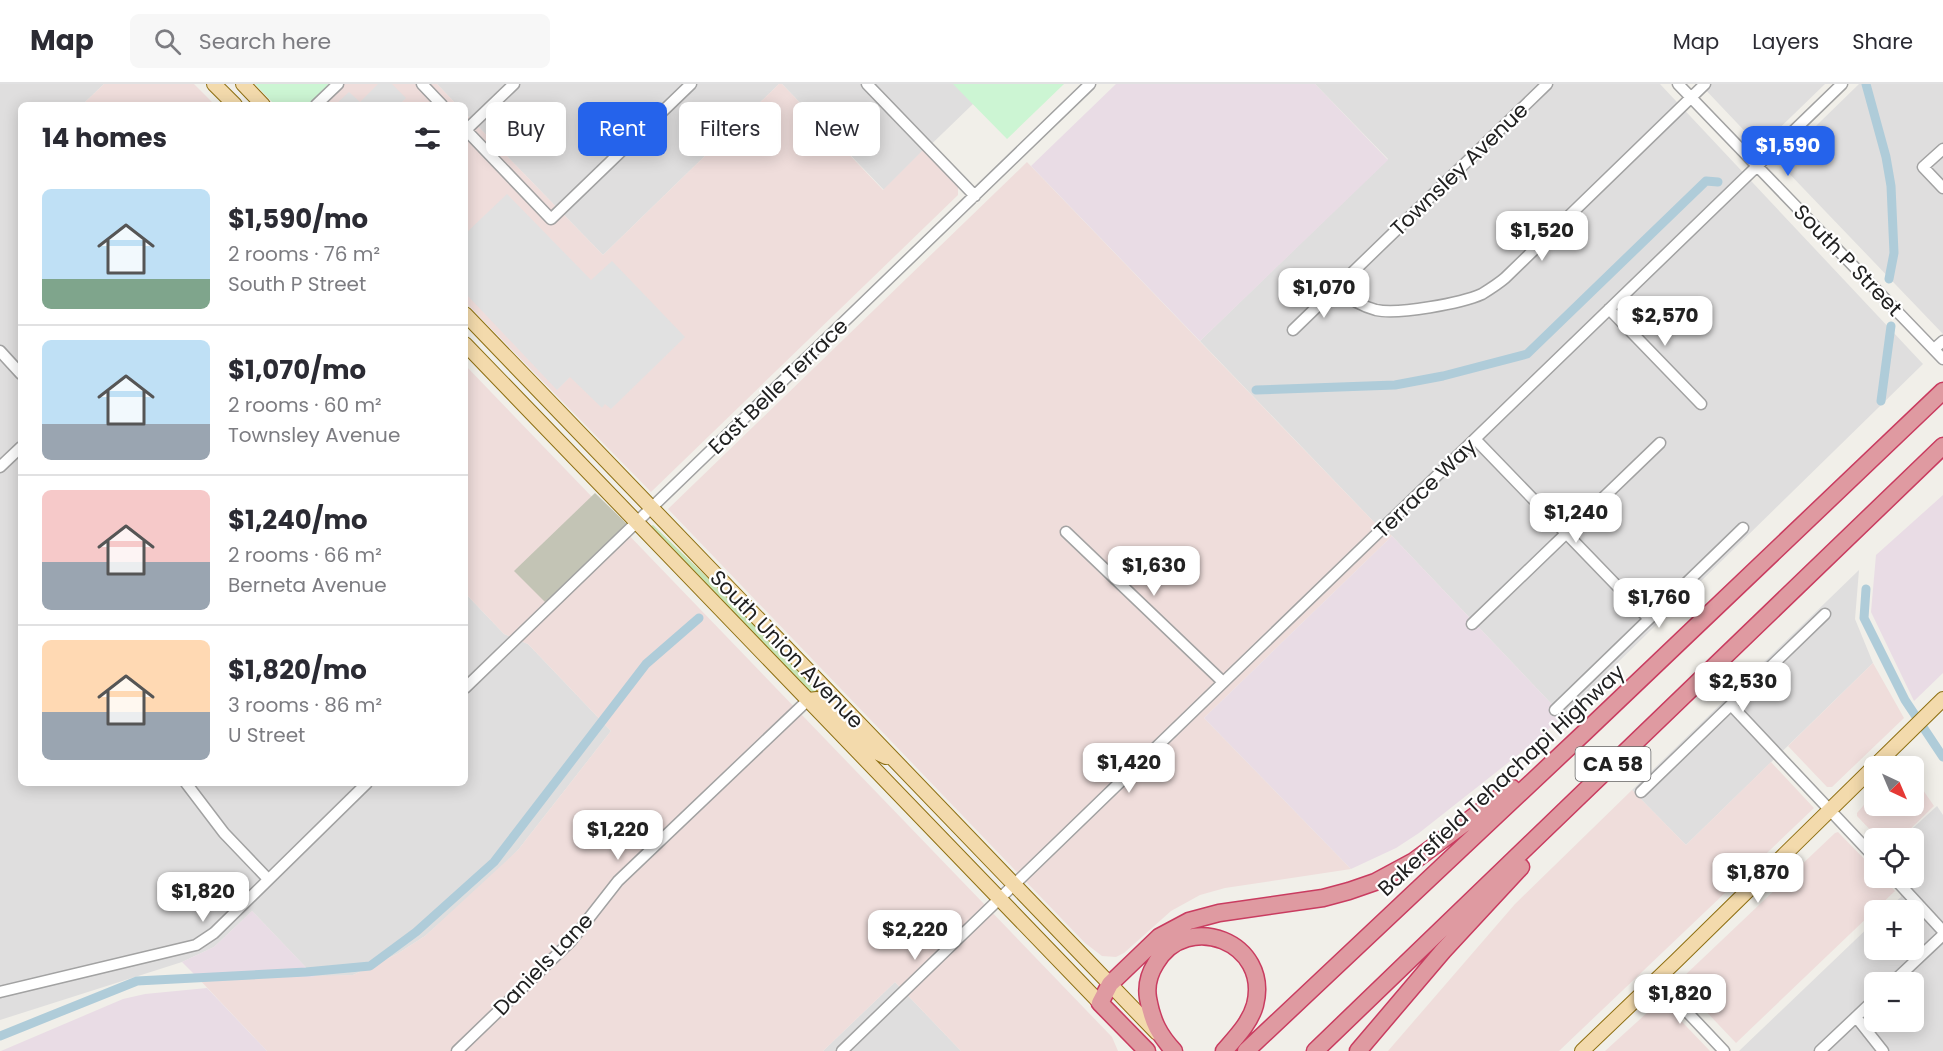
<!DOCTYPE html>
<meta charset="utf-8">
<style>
body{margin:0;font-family:Poppins,sans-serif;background:#f7f7f7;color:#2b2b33;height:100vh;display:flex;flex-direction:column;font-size:22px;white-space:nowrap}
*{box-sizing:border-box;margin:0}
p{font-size:20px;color:#7c7c81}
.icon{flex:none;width:33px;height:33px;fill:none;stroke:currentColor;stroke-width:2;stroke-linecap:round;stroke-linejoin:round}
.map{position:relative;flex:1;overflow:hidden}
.sheet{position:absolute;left:18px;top:18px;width:450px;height:684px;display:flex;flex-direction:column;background:#fff;border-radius:9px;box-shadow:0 3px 15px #0003}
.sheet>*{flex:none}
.guide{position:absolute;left:486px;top:18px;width:570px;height:54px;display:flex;gap:12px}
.needle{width:39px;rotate:136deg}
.buttons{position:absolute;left:1864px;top:672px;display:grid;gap:12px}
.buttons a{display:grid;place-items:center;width:60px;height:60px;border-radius:9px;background:#fff;box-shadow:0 3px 15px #0003;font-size:30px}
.price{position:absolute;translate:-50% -51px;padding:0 14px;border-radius:12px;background:#fff;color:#222;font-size:20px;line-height:39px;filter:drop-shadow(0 2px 3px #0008)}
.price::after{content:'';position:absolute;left:50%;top:36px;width:18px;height:14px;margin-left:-9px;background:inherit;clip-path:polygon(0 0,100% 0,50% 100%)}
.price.selected{background:#2563eb;color:#fff}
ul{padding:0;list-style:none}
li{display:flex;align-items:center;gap:18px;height:150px;padding:0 24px}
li+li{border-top:2px solid #e1e1e2}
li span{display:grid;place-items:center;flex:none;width:168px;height:120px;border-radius:9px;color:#555}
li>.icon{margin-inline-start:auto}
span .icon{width:72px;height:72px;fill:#fffc;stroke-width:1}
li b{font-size:26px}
h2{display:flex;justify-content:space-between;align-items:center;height:72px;padding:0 24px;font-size:26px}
.tag{padding:0 21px;border-radius:9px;background:#fff;box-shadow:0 3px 15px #0003;font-size:21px;line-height:54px}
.tag.selected{background:#2563eb;color:#fff}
header{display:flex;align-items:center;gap:36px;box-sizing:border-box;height:84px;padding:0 30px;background:#fff;border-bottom:2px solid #e1e1e2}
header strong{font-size:28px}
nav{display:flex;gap:33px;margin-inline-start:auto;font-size:21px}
.search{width:420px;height:54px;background:#f7f7f7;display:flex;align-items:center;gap:15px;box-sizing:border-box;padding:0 21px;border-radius:9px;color:#7c7c81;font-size:22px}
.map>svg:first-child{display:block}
.residential{fill:#dfdede;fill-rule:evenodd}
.commercial{fill:#efdddb}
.industrial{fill:#e9dce5}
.construction{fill:#c3c4b5}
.grass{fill:#c8e4b5}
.park{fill:#ccf5d3}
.parking{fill:#e1e1e1}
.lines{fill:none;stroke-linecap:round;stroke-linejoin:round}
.canal{stroke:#afccd9;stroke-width:9}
.minor-casing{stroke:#a2a2a2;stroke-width:13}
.major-casing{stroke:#8e6f11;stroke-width:16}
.highway-casing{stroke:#c93c60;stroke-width:19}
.minor{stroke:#fff;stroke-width:10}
.major{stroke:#f3daac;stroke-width:14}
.highway{stroke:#df9aa1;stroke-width:16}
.labels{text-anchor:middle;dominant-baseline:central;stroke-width:4.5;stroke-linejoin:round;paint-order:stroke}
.shield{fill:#fff;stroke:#646464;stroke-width:1.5}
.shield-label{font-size:20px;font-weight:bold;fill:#212121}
.street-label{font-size:21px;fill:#212121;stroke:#fff}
</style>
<header>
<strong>Map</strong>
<div class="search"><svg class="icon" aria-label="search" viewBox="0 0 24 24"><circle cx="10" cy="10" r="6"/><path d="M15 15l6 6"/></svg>Search here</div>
<nav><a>Map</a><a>Layers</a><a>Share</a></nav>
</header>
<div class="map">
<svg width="1943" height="967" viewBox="0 0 1943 967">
<rect width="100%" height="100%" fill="#f1efe9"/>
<path class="residential" d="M0,0H104L82,21H21V699H465V509L504,550L528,560L611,647L518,766L496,789L425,852L397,870L353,891L315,893L252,827L214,863L182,878L0,936Z
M437,0H779L603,171L465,29V21H457Z
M782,0H955L974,19L884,106Z
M1315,0H1660L1923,280L1563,632L1392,452L1373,437L1200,257L1388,75Z
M1700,0H1825L1767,56L1764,58L1756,57V59Z
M1859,0H1943V250L1780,80L1782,75Z
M1859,486L1855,535L1873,579L1686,761L1632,706Z
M1937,722L1943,731V967H1739L1875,837V866H1914V826H1886L1901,813L1896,794H1914V754H1902ZM1875,898H1914V938H1875Z
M895,898L961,967H823Z"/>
<path class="commercial" d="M104,0H194L215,21H82Z
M344,0H437L457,21H322Z
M779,0H782L883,106L923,66L958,102V111L651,408L465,218V29L603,171Z
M1027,78L1373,437L1392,452L1204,634L1351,785L1225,804L1200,811L1171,827L1124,869L1116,873L1102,872L1085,859L668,425Z
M465,281L1112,953L1118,967H961L895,898L823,967H267L198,894L353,891L397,870L425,852L518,766L611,647L528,560L504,550L465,509Z
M1873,579L1904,634L1832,703H1827L1788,662Z
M1771,678L1814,724L1559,967H1388L1515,820L1632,706L1686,761Z
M1914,693L1934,722L1901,754H1878L1857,732V729L1875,708V722H1914Z
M1838,748L1875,786V794H1883L1895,807L1736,959L1682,902L1680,898L1682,894L1835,749Z
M1660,917L1664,919L1710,967H1605Z"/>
<path class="industrial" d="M1116,0H1315L1388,76L1200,257L1031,82Z
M1943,411V589L1914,617L1871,528L1876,471Z
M1392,452L1563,632L1537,656L1419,749L1396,764L1351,785L1204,634Z
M252,827L297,874L315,893L198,894L182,878L214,863Z
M207,904L267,967H1L123,915L145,910Z"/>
<path class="construction" d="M595,409L628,441L547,520L514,487Z"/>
<path class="grass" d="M653,441L743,528L832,622L815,609L809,608L651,442Z"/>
<path class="park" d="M255,0H329L308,21H275Z
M953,0H1064L1007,55Z"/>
<path class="parking" d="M378,0H392L406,14L399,21H335L349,8L360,18Z
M507,110L591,196L612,177L685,253L611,325L605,320L602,324L570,293L557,306L465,209V150Z"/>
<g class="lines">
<path class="canal" d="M1866,0L1886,73L1891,102L1894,169L1889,195
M1256,306L1395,301L1443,292L1527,270L1706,97L1718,98
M1881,317L1891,242
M1866,505L1864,534L1905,616L1943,673
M0,952L137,897L306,888L370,882L416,848L494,778L646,580L699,534"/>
<defs>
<path id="minor" d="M422,0L442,21
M867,0L975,112
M1678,0L1943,275
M316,21L338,0
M465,45L551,135L691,0
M466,46L514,0
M1943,65L1923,83L1943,104
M1336,204C1348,214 1361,222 1376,226C1398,231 1462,219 1482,210C1490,205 1498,200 1505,194L1705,0
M1609,225L1701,320
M1293,246L1547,0
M1934,265L1943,257
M0,267L21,290
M1475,355L1649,535
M0,383L21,363
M1066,448L1223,598
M1472,540L1660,359
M465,604L1090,0
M1731,621L1875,774
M1555,626L1743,444
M186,699L224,749L268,795
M1641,708L1825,530
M1894,794L1943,847
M1657,896L1724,967
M1893,898L1943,851
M0,908L196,861L214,849L367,699
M1856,933L1883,967
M457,967L571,857L618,797L808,616
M842,967L1842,0
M1820,967L1875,915"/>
<path id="major" d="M214,0L235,21
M243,0L263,21
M465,230L1157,949
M465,260L1100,919
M808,616L817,615L823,618L870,665L886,673
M1582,967L1676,877L1943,615"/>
<path id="highway" d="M1147,967L1100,919L1110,900L1159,853L1189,837L1219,829L1323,814L1349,807L1375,798L1414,777L1512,704
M1174,967C1159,951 1152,937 1148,914C1146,902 1149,890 1156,879C1187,826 1271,858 1255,921C1250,939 1236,953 1224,967
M1246,967L1584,649L1943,307
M1315,967L1943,362
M1358,967L1443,867L1521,783"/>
</defs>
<use href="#minor" class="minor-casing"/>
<use href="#major" class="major-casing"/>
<use href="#highway" class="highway-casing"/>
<use href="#minor" class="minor"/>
<use href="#major" class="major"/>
<use href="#highway" class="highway"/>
</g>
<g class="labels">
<rect class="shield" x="1575.5" y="663" width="75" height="34" rx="4.5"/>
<g class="shield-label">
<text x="1613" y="680">CA 58</text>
</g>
<g class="street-label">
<text transform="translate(1459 85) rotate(-44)">Townsley Avenue</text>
<text transform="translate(1848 176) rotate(46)">South P Street</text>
<text transform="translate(778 302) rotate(-44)">East Belle Terrace</text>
<text transform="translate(1425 404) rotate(-44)">Terrace Way</text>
<text transform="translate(787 565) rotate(46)">South Union Avenue</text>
<text transform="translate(1501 696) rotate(-43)">Bakersfield Tehachapi Highway</text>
<text transform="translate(543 880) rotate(-46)">Daniels Lane</text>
</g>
</g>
</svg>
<div class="buttons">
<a><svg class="needle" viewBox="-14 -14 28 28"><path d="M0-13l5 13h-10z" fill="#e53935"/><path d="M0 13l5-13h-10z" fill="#7c7c81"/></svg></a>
<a><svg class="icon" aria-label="locate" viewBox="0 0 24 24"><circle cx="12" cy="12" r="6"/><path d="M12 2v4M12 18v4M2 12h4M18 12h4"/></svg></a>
<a>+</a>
<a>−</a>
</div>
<b class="price selected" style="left:1788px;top:93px">$1,590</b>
<b class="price" style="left:1542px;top:178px">$1,520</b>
<b class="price" style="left:1324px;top:235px">$1,070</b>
<b class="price" style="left:1665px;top:263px">$2,570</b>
<b class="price" style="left:1576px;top:460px">$1,240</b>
<b class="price" style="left:1154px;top:513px">$1,630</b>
<b class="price" style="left:1659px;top:545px">$1,760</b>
<b class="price" style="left:1743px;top:629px">$2,530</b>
<b class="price" style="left:1129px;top:710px">$1,420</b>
<b class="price" style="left:618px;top:777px">$1,220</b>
<b class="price" style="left:1758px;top:820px">$1,870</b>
<b class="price" style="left:203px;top:839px">$1,820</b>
<b class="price" style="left:915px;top:877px">$2,220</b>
<b class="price" style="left:1680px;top:941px">$1,820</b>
<div class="guide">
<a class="tag">Buy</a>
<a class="tag selected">Rent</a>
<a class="tag">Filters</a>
<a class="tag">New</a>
</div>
<section class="sheet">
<h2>14 homes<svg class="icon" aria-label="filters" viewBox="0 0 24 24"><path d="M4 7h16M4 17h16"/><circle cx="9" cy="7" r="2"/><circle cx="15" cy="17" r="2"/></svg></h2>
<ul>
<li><span style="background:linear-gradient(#bfe0f5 75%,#7fa58c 0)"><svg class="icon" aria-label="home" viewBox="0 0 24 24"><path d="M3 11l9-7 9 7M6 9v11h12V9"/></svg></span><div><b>$1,590/mo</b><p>2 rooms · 76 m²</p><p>South P Street</p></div></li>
<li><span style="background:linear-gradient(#bfe0f5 70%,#9aa5b1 0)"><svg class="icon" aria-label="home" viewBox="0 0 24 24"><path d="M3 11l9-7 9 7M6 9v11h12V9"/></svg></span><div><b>$1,070/mo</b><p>2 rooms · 60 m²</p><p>Townsley Avenue</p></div></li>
<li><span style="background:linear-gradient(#f6c9c9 60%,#9aa5b1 0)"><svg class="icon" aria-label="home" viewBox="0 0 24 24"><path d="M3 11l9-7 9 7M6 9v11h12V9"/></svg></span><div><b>$1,240/mo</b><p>2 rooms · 66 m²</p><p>Berneta Avenue</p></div></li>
<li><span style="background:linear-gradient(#ffd9b3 60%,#9aa5b1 0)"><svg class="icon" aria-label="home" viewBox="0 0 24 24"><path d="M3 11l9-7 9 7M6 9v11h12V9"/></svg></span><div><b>$1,820/mo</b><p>3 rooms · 86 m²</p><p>U Street</p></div></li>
</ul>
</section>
</div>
